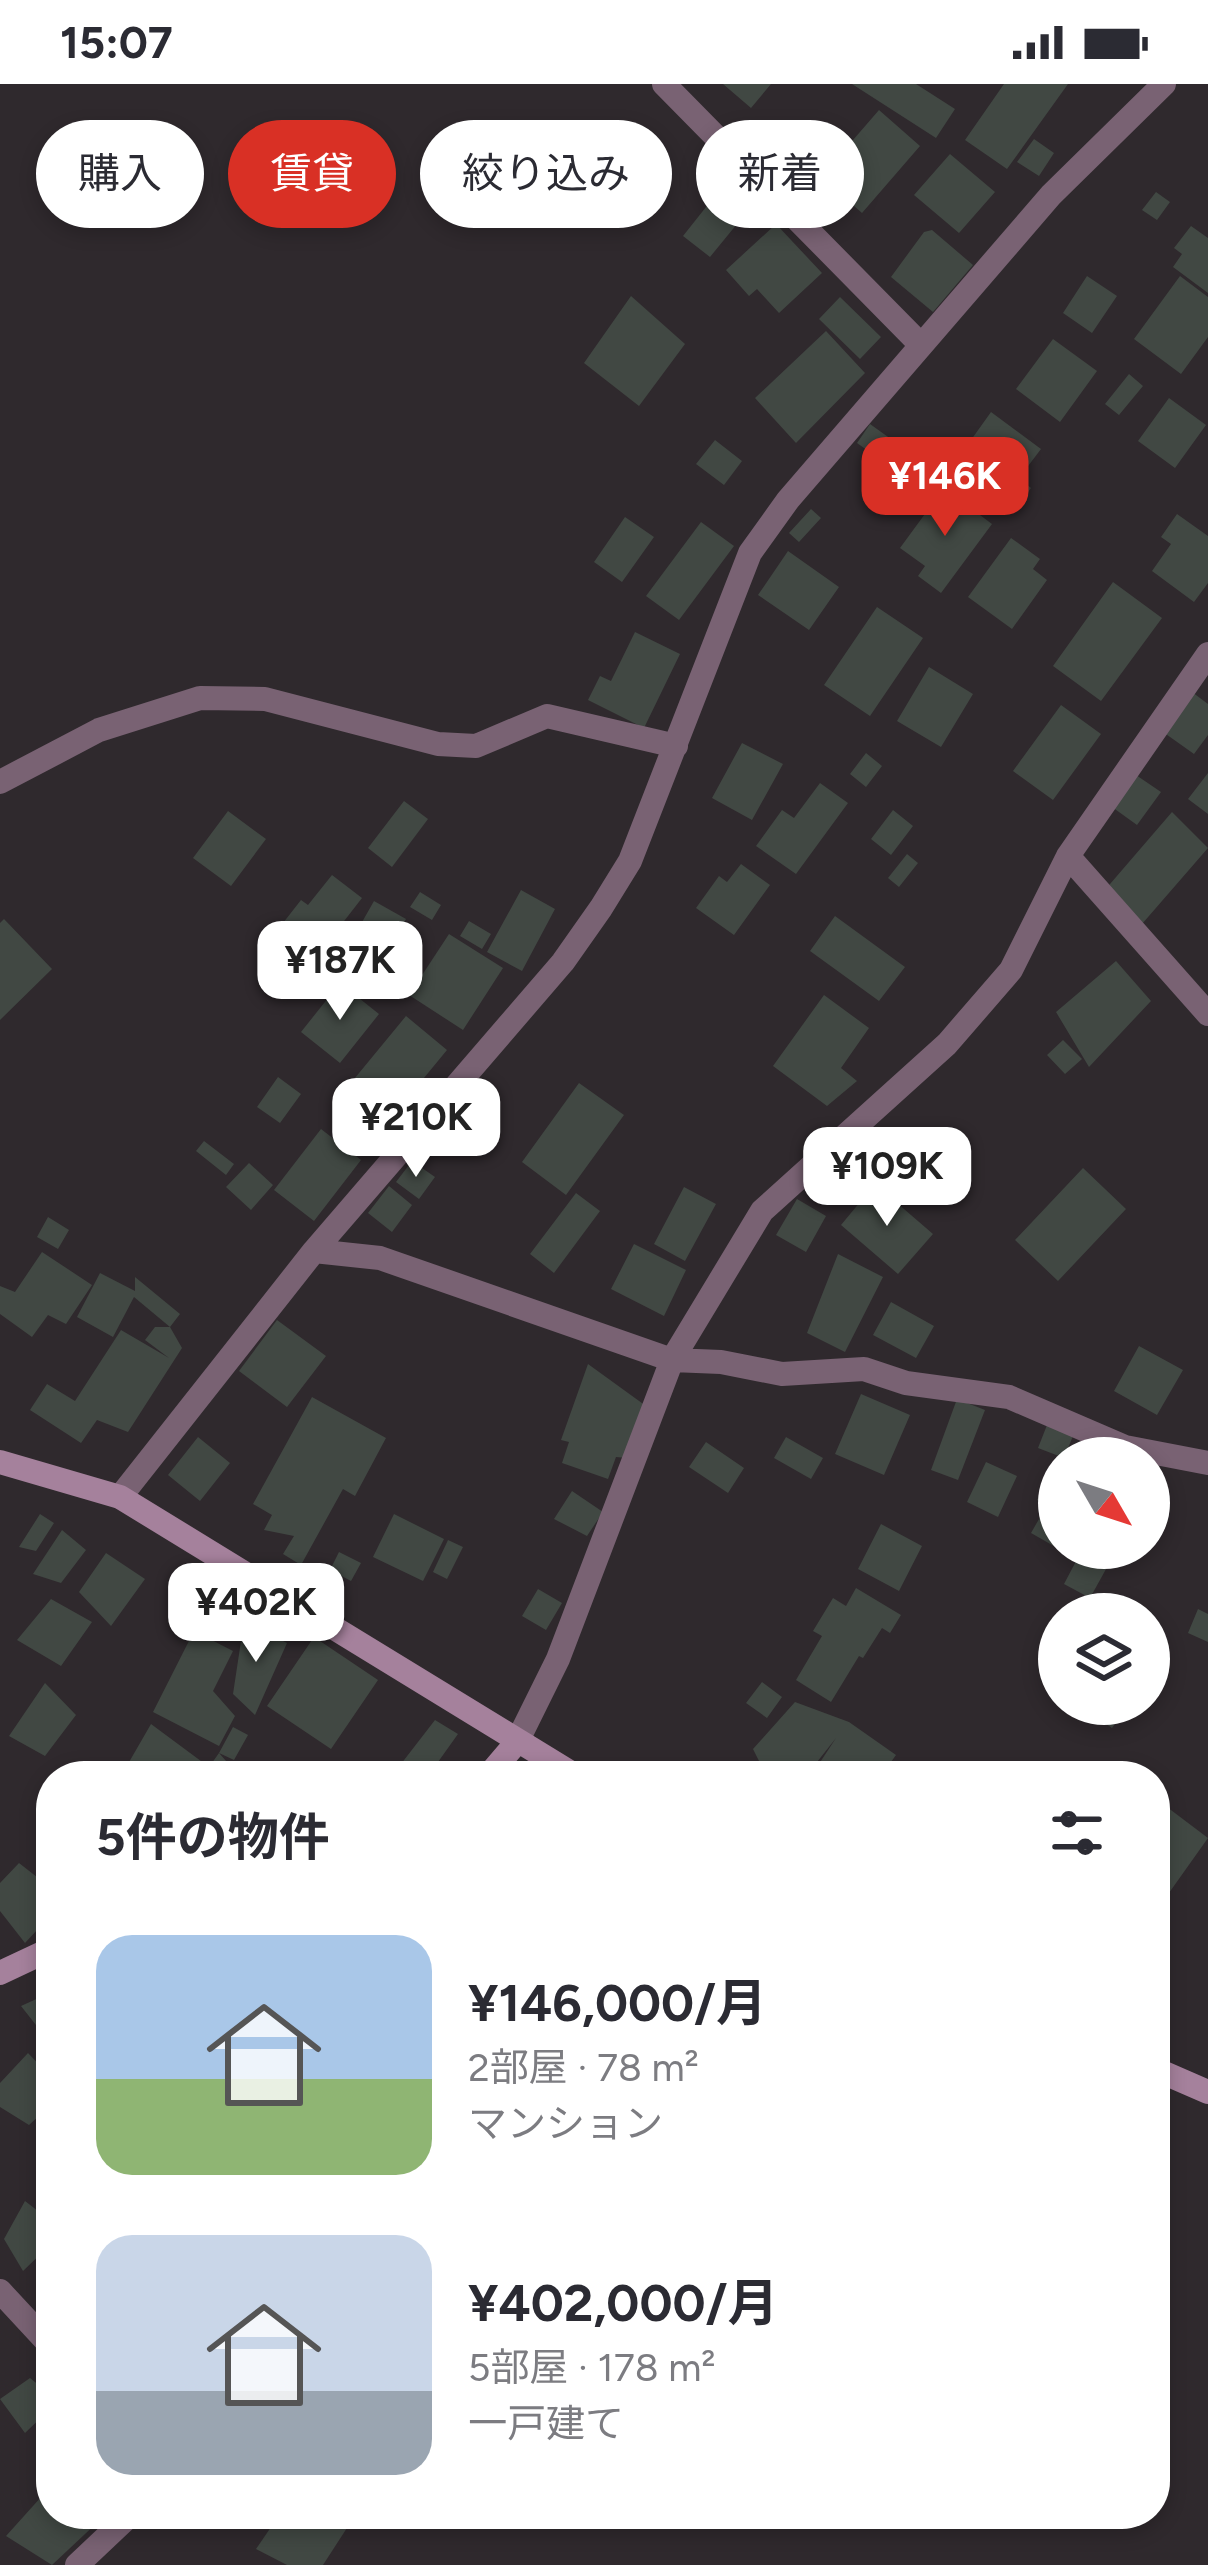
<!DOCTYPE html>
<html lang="ja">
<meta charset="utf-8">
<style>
body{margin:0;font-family:Figtree,"Noto Sans JP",sans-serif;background:#f7f7f7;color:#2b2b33;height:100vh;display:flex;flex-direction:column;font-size:45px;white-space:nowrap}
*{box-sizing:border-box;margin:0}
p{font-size:39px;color:#7c7c81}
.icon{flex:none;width:66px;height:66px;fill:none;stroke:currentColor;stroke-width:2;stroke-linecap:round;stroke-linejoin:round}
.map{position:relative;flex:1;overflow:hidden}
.details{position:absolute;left:36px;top:1677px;width:1134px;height:768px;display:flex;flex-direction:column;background:#fff;border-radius:48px;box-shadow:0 6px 18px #0003}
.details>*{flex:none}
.guide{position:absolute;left:36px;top:36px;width:1137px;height:108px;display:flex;gap:24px}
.needle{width:78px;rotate:129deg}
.fabs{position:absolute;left:1038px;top:1353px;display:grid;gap:24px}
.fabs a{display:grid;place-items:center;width:132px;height:132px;border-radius:50%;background:#fff;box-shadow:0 6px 18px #0003;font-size:60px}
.price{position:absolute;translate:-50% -102px;padding:0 27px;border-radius:24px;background:#fff;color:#222;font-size:39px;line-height:78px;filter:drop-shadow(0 3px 6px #0008)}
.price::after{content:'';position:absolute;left:50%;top:72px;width:36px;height:27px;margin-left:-18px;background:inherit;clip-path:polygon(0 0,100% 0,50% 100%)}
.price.selected{background:#d93025;color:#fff}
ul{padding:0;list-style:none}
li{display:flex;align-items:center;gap:36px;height:300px;padding:0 60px}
li span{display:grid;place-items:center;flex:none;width:336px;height:240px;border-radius:36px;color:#555}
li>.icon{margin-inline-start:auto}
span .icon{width:144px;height:144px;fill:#fffc;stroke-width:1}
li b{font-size:51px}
h2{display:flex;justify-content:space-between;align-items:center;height:144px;padding:0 60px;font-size:51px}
.chip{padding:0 42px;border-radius:54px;background:#fff;box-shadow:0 6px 18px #0003;font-size:42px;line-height:108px}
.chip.selected{background:#d93025;color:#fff}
.status{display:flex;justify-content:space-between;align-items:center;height:84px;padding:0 60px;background:#fff;direction:ltr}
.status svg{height:33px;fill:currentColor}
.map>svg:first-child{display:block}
.building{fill:#414843}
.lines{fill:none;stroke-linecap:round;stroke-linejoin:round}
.street{stroke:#796273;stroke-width:24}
.secondary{stroke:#a5819c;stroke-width:24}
</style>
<div class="status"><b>15:07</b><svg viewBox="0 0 49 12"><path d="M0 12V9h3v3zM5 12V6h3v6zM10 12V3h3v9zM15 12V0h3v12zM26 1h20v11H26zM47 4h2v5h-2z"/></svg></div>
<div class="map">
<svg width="1208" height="2481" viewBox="0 0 1208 2481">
<rect width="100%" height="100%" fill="#2f292d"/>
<path class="building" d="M723,0H771L751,24Z
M852,0H916L955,25L936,54Z
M1004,0H1068L1007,85L965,56Z
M879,26L920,62L862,129L821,93Z
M1034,55L1054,69L1039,92L1017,78Z
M950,70L995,108L959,149L914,111Z
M1156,108L1170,118L1157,136L1142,126Z
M710,118L737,140L710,173L683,152Z
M776,140L822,189L779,229L757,205L749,212L726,186Z
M1191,142L1208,154V209L1173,183L1182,170L1174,164Z
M932,146L973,181L933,228L891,193L924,148Z
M1087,192L1117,212L1092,249L1063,229Z
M1180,192L1208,213V253L1181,290L1134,255Z
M631,212L685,260L639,322L584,279Z
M840,213L881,253L860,275L819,235Z
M826,247L865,289L796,359L755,314Z
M1053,255L1097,287L1060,338L1016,305Z
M1129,290L1143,302L1119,331L1105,320Z
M1169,314L1206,341L1175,384L1138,357Z
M991,328L1041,365L1019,394L1031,404L1012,429L951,384Z
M870,340L923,378L899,411L875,394L885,379L857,359Z
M715,356L742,377L724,401L696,380Z
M944,404L992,440L941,509L918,492L925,482L900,464Z
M811,425L821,434L799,458L789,449Z
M1177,430L1208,452V499L1194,518L1152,487L1171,460L1161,453Z
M625,433L654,453L622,498L594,478Z
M701,438L734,462L679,536L646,512Z
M1011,454L1040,475L1033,485L1047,496L1012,545L968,513Z
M788,467L839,503L809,546L758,511Z
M1113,498L1162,534L1101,617L1053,582Z
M877,523L923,554L870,632L824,601Z
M635,548L680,570L644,644L588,616L600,592L611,597Z
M929,583L973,610L941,663L897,637Z
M1192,608L1208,620V651L1194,670L1163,648Z
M1061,621L1101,650L1053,716L1013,687Z
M742,659L783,680L752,736L712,714Z
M866,669L882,682L866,703L850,690Z
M1208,689V730L1188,715Z
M1136,691L1161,708L1137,741L1112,723Z
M820,699L848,719L796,790L756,762L782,726L794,734Z
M404,717L428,735L392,783L368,764Z
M893,726L913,742L891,771L871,755Z
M228,727L266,755L231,802L193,774Z
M1172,728L1208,764L1142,840L1104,807Z
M907,770L918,779L899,803L888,794Z
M741,780L770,801L734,851L696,824L719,792L727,798Z
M332,791L362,814L320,868L283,839L301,816L308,821Z
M521,806L555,825L522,887L487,868Z
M420,808L441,821L432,836L410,823Z
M374,817L406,835L397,852L415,862L403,883L385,873L368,902L336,884Z
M835,832L905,883L879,917L810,867Z
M4,835L52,885L0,936V839Z
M469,837L491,850L482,865L460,852Z
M449,850L503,884L463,946L409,911Z
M1116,877L1151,917L1089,983L1056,928Z
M340,899L379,930L340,979L301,948Z
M824,911L869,944L841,984L857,997L827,1022L773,982Z
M406,932L447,966L391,1034L350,1000Z
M1063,956L1082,975L1065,990L1047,971Z
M278,993L301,1010L280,1039L257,1023Z
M579,999L624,1031L566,1111L522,1078Z
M321,1045L361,1076L314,1137L274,1106Z
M204,1057L234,1080L226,1091L196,1067Z
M412,1077L435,1093L419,1115L396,1098Z
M249,1079L273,1101L251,1126L226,1103Z
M1083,1084L1126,1125L1058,1197L1015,1156Z
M875,1100L933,1150L898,1190L841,1141Z
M389,1102L412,1121L392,1148L368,1129Z
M684,1103L716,1120L685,1177L654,1160Z
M576,1109L600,1127L554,1189L530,1170Z
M797,1115L826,1132L806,1168L776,1151Z
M48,1133L69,1146L58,1165L37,1153Z
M634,1160L686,1186L664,1232L611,1205Z
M42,1168L92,1201L66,1240L48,1231L32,1253L0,1230V1202L15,1208Z
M838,1170L883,1193L845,1268L807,1249Z
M100,1189L135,1207V1193L180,1230L170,1243L182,1264L128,1348L97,1336L81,1359L30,1326L47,1300L75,1317L121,1246L169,1274L145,1256L155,1243H170L134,1213L113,1253L77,1233Z
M891,1218L934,1242L916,1274L873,1251Z
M277,1236L326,1272L287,1323L239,1287Z
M1139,1262L1183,1286L1157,1331L1114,1307Z
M588,1280L646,1322L627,1374L616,1373L608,1395L562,1379L569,1358L561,1356Z
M861,1310L910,1331L884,1391L835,1370Z
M312,1313L386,1354L355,1412L343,1405L301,1481L283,1470L294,1452L264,1446L272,1431L253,1420Z
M957,1315L985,1326L958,1396L931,1386Z
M1047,1341L1073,1352L1064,1374L1038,1364Z
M198,1353L230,1379L200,1417L168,1391Z
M786,1353L823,1374L811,1395L774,1374Z
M706,1358L744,1384L728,1409L689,1383Z
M986,1378L1017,1392L998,1433L967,1418Z
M1055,1385L1059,1388V1465L1031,1449L1047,1421L1037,1416Z
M572,1407L603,1428L587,1452L554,1435Z
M40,1430L54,1439L36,1467L19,1463Z
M394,1430L444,1455L423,1497L373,1473Z
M881,1440L922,1462L899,1507L858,1485Z
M62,1446L86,1466L61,1499L33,1490Z
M448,1456L463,1463L447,1495L433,1488Z
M1083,1464L1116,1467L1090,1514L1064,1500Z
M339,1468L361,1479L351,1497L330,1486Z
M106,1469L145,1495L111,1542L79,1508Z
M856,1504L901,1531L890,1549L882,1544L863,1574L859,1572L831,1618L796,1596L822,1552L813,1547L833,1514L846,1522Z
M538,1505L562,1519L546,1546L522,1532Z
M51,1515L92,1538L61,1582L17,1556Z
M1198,1525L1208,1530V1558L1188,1549Z
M244,1537L287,1559L255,1631L233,1610Z
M194,1547L233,1567L213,1607L235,1632L219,1662L153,1628Z
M314,1553L378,1596L331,1665L267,1622Z
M762,1598L782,1613L767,1634L746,1619Z
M45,1599L76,1631L45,1672L9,1652Z
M795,1618L849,1638L896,1671L881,1692H811L836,1654L806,1692H753L762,1683L753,1665Z
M1078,1620H1129L1112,1644Z
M435,1636L458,1650L428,1692L394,1689Z
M151,1640L209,1683L219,1669L234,1686L230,1692H121Z
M233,1643L248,1651L234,1676L219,1669Z
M1155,1714L1208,1754L1159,1823L1155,1820Z
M19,1779L51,1804V1831L25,1859L0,1827V1799Z
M43,1912L51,1920V1945L43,1950L21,1922Z
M28,1969L51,1993V2021L29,2041L0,2023V1999Z
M25,2117L51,2137V2160L23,2187L4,2155Z
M30,2294L51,2311V2324L25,2349L0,2315Z
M51,2402V2430L101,2435L52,2481L6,2452Z
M280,2430H356L323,2481H287L256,2465Z"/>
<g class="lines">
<path class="street" d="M664,0L921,261
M0,698L99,646L200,614L265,615L438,660L476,662L547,632L676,662
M1068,772L1208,930
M314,1167L380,1174L672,1276L721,1278L782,1290L864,1285L906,1299L1009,1313L1125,1363L1208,1379
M120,1413L314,1167L563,878L601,824L630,777L750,469L788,416L1051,111L1164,0
M517,1658L558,1575L672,1276L762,1127L947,960L1011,886L1068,772L1208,570
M0,2207L51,2262
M77,2481L131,2430"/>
<path class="secondary" d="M0,1378L120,1413L576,1692
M488,1692L517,1658
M0,1889L51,1865
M1155,1985L1208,2008"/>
</g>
</svg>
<div class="fabs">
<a><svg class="needle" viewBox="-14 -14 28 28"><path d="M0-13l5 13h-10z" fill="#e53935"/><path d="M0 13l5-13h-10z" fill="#7c7c81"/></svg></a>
<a><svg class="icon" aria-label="layers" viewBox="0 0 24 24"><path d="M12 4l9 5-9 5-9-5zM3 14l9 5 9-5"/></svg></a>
</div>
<b class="price selected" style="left:945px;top:455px">¥146K</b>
<b class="price" style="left:340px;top:939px">¥187K</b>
<b class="price" style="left:416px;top:1096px">¥210K</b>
<b class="price" style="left:887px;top:1145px">¥109K</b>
<b class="price" style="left:256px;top:1581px">¥402K</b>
<div class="guide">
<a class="chip">購入</a>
<a class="chip selected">賃貸</a>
<a class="chip">絞り込み</a>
<a class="chip">新着</a>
</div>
<section class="details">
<h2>5件の物件<svg class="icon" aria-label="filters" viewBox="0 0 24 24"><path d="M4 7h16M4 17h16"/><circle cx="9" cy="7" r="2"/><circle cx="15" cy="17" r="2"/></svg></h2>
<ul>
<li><span style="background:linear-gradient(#a9c7e8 60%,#8fb573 0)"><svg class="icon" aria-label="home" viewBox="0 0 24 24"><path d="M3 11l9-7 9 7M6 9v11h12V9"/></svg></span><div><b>¥146,000/月</b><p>2部屋 · 78 m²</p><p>マンション</p></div></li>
<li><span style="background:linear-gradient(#c9d6e8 65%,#9aa5b1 0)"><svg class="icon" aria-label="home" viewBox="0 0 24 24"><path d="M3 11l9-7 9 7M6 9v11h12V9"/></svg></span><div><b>¥402,000/月</b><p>5部屋 · 178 m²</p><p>一戸建て</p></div></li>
</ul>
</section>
</div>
